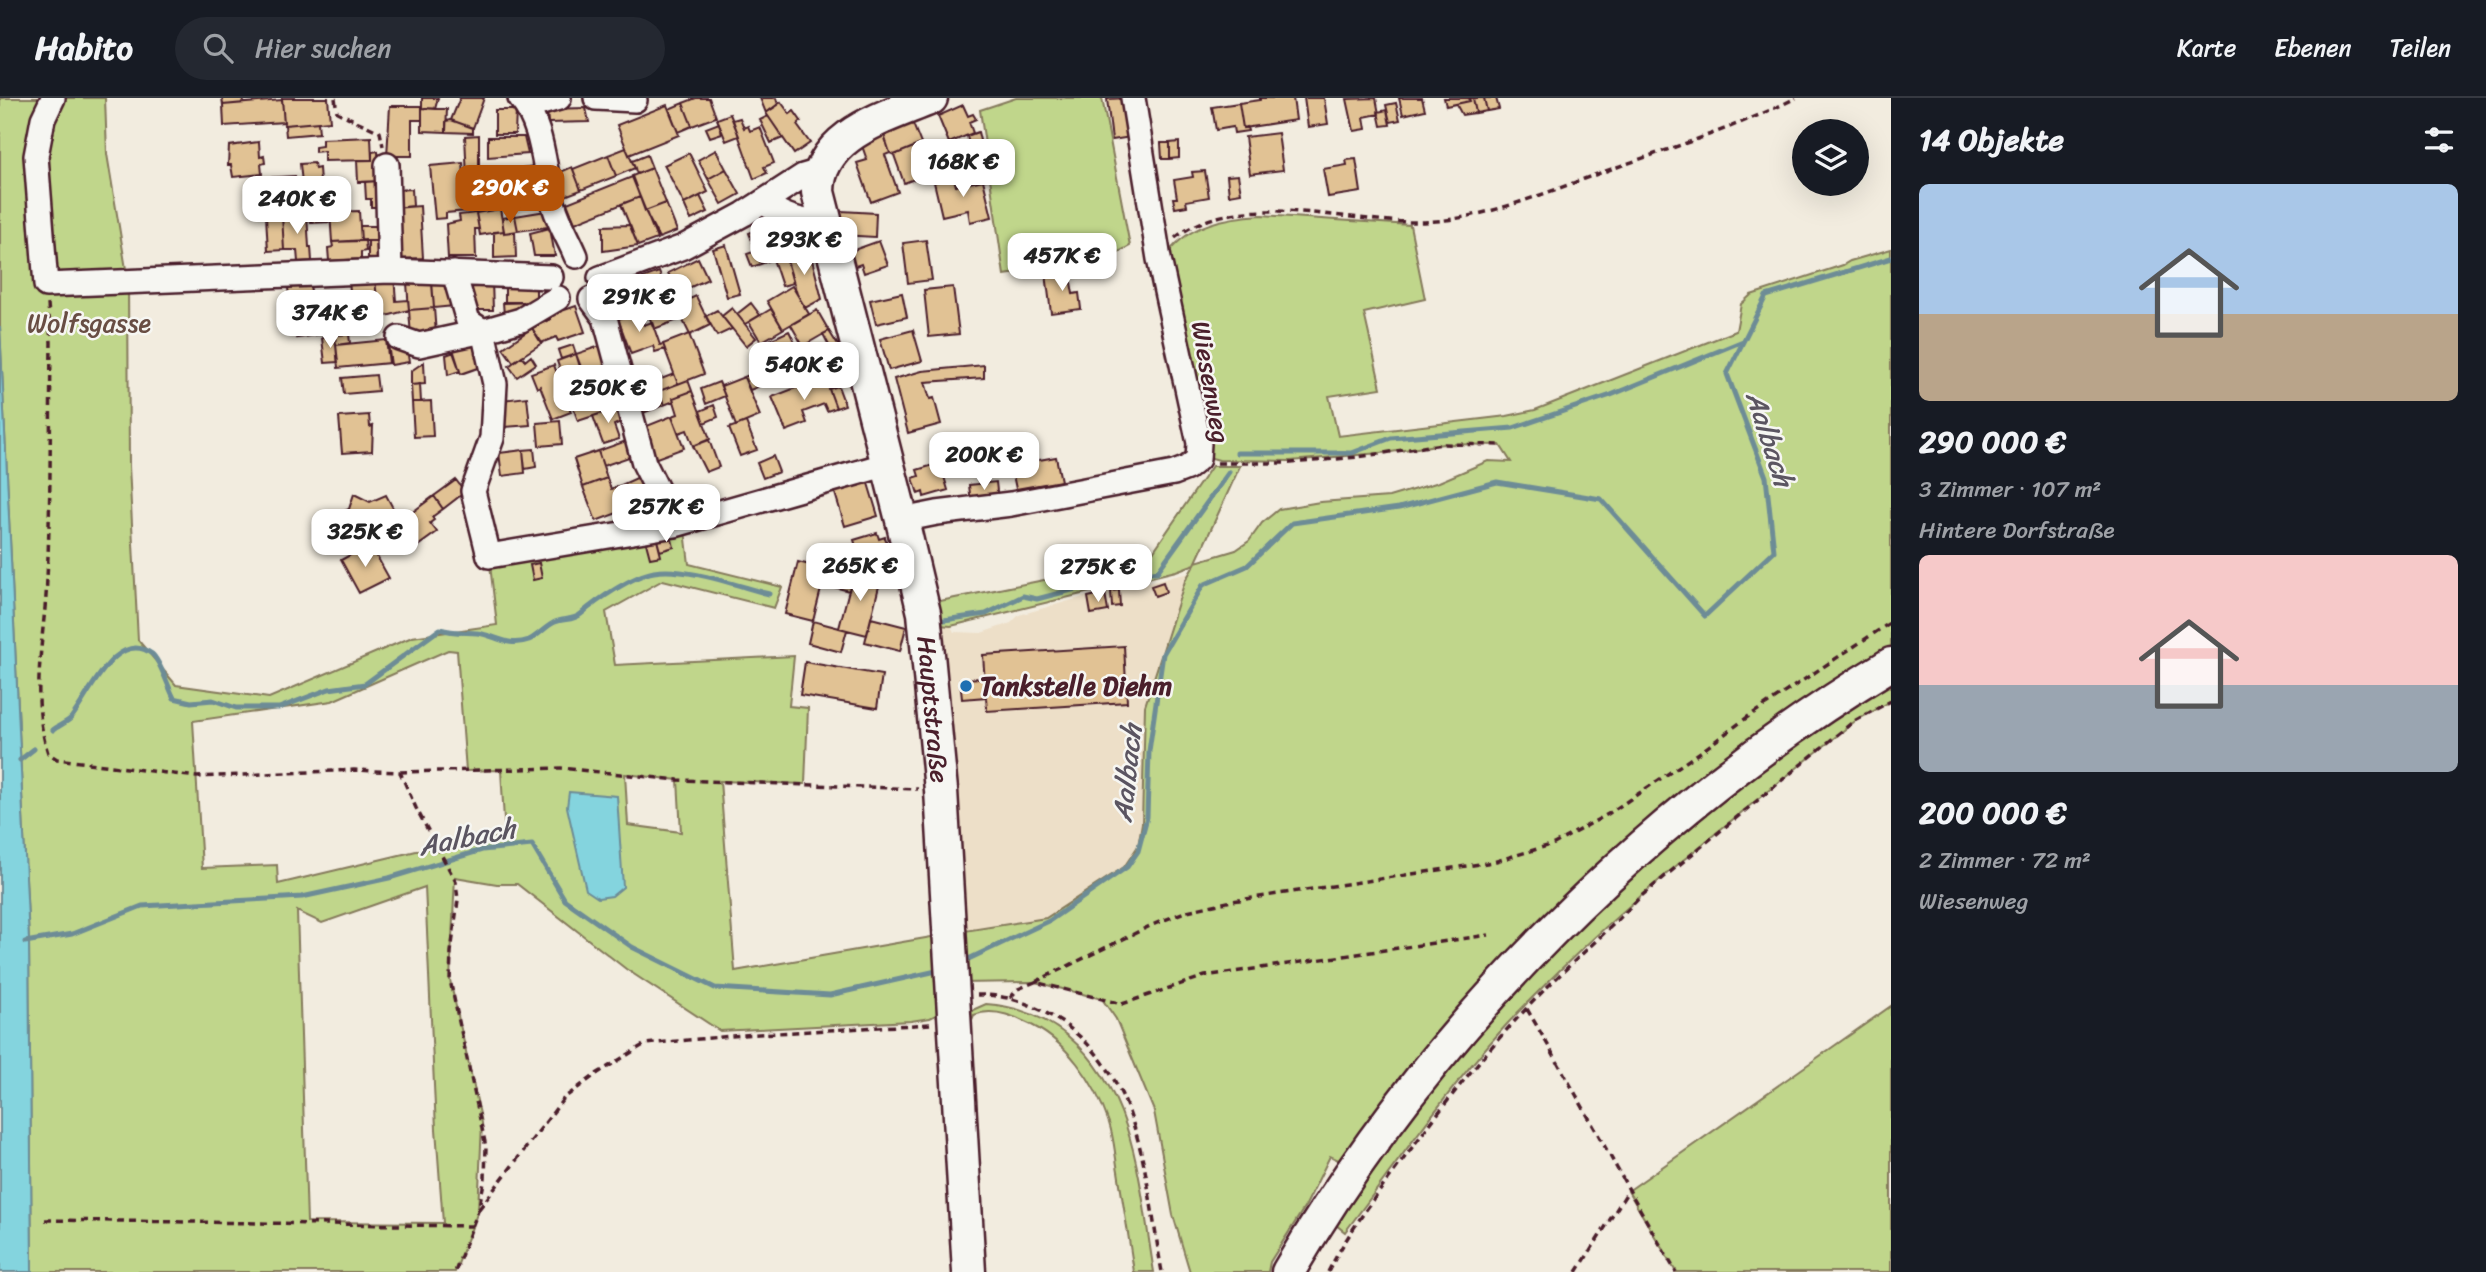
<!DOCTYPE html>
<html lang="de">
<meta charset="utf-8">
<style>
body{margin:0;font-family:Sriracha,sans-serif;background:#242831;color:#f1f3f6;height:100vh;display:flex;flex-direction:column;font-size:26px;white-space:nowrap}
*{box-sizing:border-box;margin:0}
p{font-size:23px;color:#9ea1a6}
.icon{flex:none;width:38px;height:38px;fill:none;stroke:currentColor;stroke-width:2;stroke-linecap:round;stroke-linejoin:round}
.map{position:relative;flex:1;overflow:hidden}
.panel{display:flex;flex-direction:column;background:#171b24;width:595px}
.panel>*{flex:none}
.tools{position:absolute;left:1792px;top:21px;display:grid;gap:14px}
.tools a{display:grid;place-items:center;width:77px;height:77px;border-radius:50%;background:#171b24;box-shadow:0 7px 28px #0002;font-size:35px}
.price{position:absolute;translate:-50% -60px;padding:0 16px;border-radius:14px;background:#fff;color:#222;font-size:23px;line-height:46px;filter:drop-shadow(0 2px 4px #0008)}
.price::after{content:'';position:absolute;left:50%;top:42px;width:21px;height:16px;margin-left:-10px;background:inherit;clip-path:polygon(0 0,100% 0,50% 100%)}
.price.active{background:#b45309;color:#fff}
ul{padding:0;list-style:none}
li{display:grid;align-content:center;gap:14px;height:371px;padding:0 28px}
li span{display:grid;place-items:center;height:217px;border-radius:10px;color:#555}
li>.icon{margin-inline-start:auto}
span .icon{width:126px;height:126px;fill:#fffc;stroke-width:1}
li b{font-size:30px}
h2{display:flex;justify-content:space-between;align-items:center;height:84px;padding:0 28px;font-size:30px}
header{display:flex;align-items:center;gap:42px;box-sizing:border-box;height:98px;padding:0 35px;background:#171b24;border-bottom:2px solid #363941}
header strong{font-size:33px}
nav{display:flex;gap:38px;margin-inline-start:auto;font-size:24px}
.search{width:490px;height:63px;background:#242831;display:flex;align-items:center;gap:18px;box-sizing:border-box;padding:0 24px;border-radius:38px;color:#9ea1a6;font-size:26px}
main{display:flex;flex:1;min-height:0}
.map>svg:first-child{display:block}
.built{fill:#eddfc8}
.green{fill:#c0d68b;stroke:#857a5b;stroke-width:2;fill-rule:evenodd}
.water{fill:#84d4de;stroke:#6d8c96;stroke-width:2}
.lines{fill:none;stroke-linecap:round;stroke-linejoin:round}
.stream{stroke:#6d8c96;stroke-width:5}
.building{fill:#e1c294;stroke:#4a1f2b;stroke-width:2}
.street-casing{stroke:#4a1f2b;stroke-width:28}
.secondary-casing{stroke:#4a1f2b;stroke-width:37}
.path{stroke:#4a1f2b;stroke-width:3.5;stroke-dasharray:7 5;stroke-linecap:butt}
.street{stroke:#f6f6f2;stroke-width:23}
.secondary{stroke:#f6f6f2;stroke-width:32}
.poi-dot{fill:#1f6fb2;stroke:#f6f6f2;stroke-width:2.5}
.labels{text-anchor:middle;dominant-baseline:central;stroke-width:5;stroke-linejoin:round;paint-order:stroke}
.park-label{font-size:26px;fill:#684d43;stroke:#f6f6f2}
.street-label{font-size:26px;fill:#4a1f2b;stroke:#f6f6f2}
.poi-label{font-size:26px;font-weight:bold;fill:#4a1f2b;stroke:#f6f6f2;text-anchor:start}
.water-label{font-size:28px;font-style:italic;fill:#5b5561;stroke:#f6f6f2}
</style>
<header>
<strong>Habito</strong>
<div class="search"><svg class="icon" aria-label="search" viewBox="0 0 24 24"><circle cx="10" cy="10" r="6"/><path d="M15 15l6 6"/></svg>Hier suchen</div>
<nav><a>Karte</a><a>Ebenen</a><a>Teilen</a></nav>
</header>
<main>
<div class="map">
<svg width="1891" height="1174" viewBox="0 0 1891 1174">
<rect width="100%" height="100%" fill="#f2ecdf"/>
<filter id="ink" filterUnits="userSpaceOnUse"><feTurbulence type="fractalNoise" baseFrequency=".0143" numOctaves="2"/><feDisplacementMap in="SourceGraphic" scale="14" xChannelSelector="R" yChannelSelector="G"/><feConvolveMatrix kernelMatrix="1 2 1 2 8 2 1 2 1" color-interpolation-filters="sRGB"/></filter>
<g filter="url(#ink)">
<path class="built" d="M1190,475L1163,547L1145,608L1142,725L1138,748L1124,769L1046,820L958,834L939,527L951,528L954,534L981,535L1011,525L1019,517L1105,493Z"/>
<path class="green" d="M0,0H50L58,8L66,0H105L107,56L128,183L129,368L138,542L176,587L269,600L412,539L497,527L489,458L684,424L689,466L782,489L774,510L663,482L606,514L615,567L794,558L789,608L808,610L805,686L720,683L735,873L943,837L940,915L930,920L911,923L720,933L626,871L517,786H497L455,779L450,882L482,1025L478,1113L455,1174H32L29,843L0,228ZM448,552L457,553L466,673L501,672L505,739L454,744L278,786L277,767L202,770L193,623L332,603ZM625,676L678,682L681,734L628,727ZM425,789L436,1031L443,1125L307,1124L297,813L322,825Z
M1016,0H1102L1130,148L1102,163L1004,177L980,12Z
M1262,117L1410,127L1425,201L1364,215L1381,290L1329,298L1338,338L1507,318L1535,312L1736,233L1741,206L1751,197L1843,167L1850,163L1891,151V555L1722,671L1345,1065L1330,1058L1306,1107L1270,1164L1268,1174H1190L1173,1117L1154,1013L1116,921L1102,901L1035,884L960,885L958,834L1046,820L1124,769L1138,748L1142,725L1145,608L1185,483L1195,466L1176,473L951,528L939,527L935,504L1148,461L1212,368H1240L1196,464L1236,452L1249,443L1262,425L1279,411L1320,404L1389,399L1439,384L1488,363L1511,364L1500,347L1443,346L1391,354L1290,363L1219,362L1208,359L1168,155C1190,126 1227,119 1262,117Z
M1891,579V603L1854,624C1744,713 1630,799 1531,901C1461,971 1405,1055 1345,1134L1331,1123L1402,1021L1559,841L1722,698Z
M986,906C1016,908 1045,919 1069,939C1137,996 1140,1092 1154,1174H1134C1129,1140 1123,1106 1118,1073C1115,1057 1114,1040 1109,1025C1095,984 1066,941 1025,924C1009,916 991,910 974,917L971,924L983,1174L966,915Z
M1891,908V1174H1676L1628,1093Z"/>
<path class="water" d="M0,228L29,843L32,1174H0Z
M569,694L617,698L623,789L612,798L598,800L586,792L567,709Z"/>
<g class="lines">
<path class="stream" d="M1237,355H1352L1391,340L1513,330L1611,297L1743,243
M944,522L986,516L1023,498L1037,501L1083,489L1126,473L1157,474L1229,374
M53,632C58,628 66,625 71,620C88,600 116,529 152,556C160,562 168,589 174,600L191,604L213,602L236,610H279L329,591L365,586L440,531C453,535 464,534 477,535C496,537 507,550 529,542C538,538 546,528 555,524C564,520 573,523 581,516C597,502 632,478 654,474C684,468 738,488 769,496
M20,662L34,651
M25,844L72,836L142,808L302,799L389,780L482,752L532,747L565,802L632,849L715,890L830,897L941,872
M960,865L1049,823L1127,769L1138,753L1147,719L1149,653L1163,556L1203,487L1247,468L1292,425L1399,410L1497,384L1601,401L1705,518L1774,453L1766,379L1727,276L1766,198L1891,160"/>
</g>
<path class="building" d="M222,0H243L244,5L223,7Z
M282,0H328L330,23L284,27Z
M422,0H438L435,11L422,10Z
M460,0H484L473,30L451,22Z
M696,0H709L716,19L692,28L683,5Z
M760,0H776L778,7L766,15Z
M1126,0L1131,39L1112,42L1107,1Z
M1260,0H1293L1296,22L1243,30L1239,5L1260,2Z
M1304,0H1324L1328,26L1308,29Z
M1376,0L1379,16L1364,19L1366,31L1354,33L1347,1Z
M1399,0H1422L1425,12L1403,17Z
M1444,0H1469L1470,3L1446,8Z
M1469,0H1473L1476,15L1462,17L1456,6L1470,3Z
M1473,0H1484L1487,13L1476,15Z
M1484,0H1496L1499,11L1487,13Z
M282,2L284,24L224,28L223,7Z
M781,4L790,16L794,13L801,23L797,27L810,45L794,56L766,15Z
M683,5L692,28L678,34L669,11Z
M1239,5L1243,30L1247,29L1248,33L1234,35L1233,29L1216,32L1212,9Z
M1396,5L1400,22L1390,24L1386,7Z
M667,7L679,37L629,57L617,27Z
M963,7L968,18L973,16L976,21L969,24L973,35L949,45L938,18Z
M390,8H422V22H412V58H387Z
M422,10L447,11L446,34L422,33Z
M586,10L589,24L548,25L547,11Z
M495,12H516L515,36H495Z
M1387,12L1390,27L1381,28L1378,14Z
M730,16L739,38L726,43L717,21Z
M768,18L783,40L771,45L760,22Z
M740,20L744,30L748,28L750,33L760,29L774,65L764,69L767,75L754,81L733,22Z
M911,21L921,46L894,57L890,55L883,34Z
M451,22L473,30V35L446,34V23Z
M318,24L319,35L286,38L285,27Z
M719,25L722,35L710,39L706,30Z
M883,34L890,55L885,57L898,94L871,104L857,65L867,62L860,42Z
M978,34L989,81L977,83L967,38Z
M1278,35L1283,72L1250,76L1245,39Z
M479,37V77L467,79L465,38Z
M371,39L372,62L324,63V53L315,54V49L322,48V41Z
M488,39H524L528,56L488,59Z
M259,44L260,59L264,58L265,65L261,66L262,76L233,79L231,67H228L229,48Z
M1179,44V60L1170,61V45Z
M1161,45H1170V61H1162Z
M921,46L931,75L904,85L894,57Z
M626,50L635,70L616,78L608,57Z
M716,52L726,71L708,81L698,62Z
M378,53L379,83L358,84L357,62H372V54Z
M689,55L708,94L684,106L664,67Z
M608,57L616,78L581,92L573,71Z
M647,57L652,70L637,76L632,63Z
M1356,61L1361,94L1328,99L1323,71L1347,67L1346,62Z
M314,65L315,71L319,70L320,84L302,85L300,66Z
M463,65L467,113L446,115V120L435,121L430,68Z
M535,68L538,88L505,93L502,73Z
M572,69L581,92L565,98L556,76Z
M652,70L666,105L645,113L632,78Z
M726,71L740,96L722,106L708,81Z
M502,73L505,93L492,95L489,75Z
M1205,73L1209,99L1186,103L1187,108L1175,110L1173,100H1177L1174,82L1193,79L1192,74Z
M489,75L495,112L473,115L467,79Z
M1238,77L1241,95L1229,97L1227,78Z
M295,78L298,116L266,118L264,80Z
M632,79L640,99L575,125L567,105Z
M954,80L956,88L983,82L992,119L970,124L968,112L942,118L934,84Z
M379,83L380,109H371V101H366L365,84Z
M412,91L413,108L394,110L393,92Z
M332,98L333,114L298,116L297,100Z
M700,98L708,114L691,122L684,106Z
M640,99L657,141L638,148L621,106Z
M666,105L677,133L659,140L645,113Z
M420,108L423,160L398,161L394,110Z
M500,111L504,133L480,137L476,115Z
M359,113L361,143L332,144L330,114Z
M546,113L548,129L518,133L515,118Z
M841,113L876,115L875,139L840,137Z
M330,114V124L311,125L310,115Z
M476,115L479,131H475L476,160H448L446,126L460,123L459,117Z
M307,116L309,149H311L312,163L298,164L297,152H284L282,117Z
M282,117L284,152L268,153L266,118Z
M515,118L518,133L504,135L502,120Z
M772,125L785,156L761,166L749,135Z
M630,127L638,148L603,153V128Z
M360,128H382L381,143H361Z
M550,130L555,158H534L530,135Z
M504,133V135L515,134L516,159L494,160V134Z
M365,142L366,153L361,154V161L329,163L328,150L333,149L332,144Z
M926,142L932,182L908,185L903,145Z
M368,143H384V162H368Z
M879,143L888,167L864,175L861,166L850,170L845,155Z
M726,147L740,196L727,199L713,151Z
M809,150L822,201L805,210L797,196L785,156Z
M756,153L761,166L752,169L747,156Z
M785,156L793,185L782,188L773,161Z
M698,160L708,181L678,195L668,175Z
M1069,173L1073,196L1079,195L1081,211L1051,215L1046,176Z
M659,174L678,222L654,231L649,218L654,216L640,181Z
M394,178L396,203L408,202L409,212L375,221L373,203H377L375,180Z
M309,180L313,207L291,210L287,184Z
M375,180L377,203L351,205L349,182Z
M505,181H536V204L505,205Z
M432,183L434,210L409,212L407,185Z
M469,183H492L493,212H470Z
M452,184L454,208L434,210L432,186Z
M792,188L809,216L783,231L767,203Z
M953,189L959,236L929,239L924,192Z
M685,192L690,201L696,198L710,227L690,237L671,198Z
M902,195L907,219L876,226L870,202Z
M503,204H523V212L504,218Z
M324,205L329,235L297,240L296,231L299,230L296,209Z
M751,205L760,217L745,226L737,216Z
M576,208L585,234L558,243L556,239L541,245L532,230L551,221L550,217Z
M434,210L436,236L411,238L409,212Z
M732,210L756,240L746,248L722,218Z
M771,211L783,231L761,244L749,224Z
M717,212L732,231L717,238L706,218Z
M817,212L829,233L803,248L791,227Z
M639,213L644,227L652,224L660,247L663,246L665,251L655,254L653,248L631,256L618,221Z
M532,230L542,245L513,264L503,250Z
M913,232L922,263L889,272L880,241Z
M789,233L800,255L779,265L772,248L764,252L761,246Z
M829,233L839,249L832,253L823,236Z
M349,236L350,245L336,247L335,237Z
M689,236L704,276L678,286L663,246Z
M335,238L338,264L325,265L322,240Z
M386,242L389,265L338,270L336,247Z
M406,243L409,264L391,267L388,246Z
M475,243L484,268L461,276L452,251Z
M606,246L614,267L584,277L576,256Z
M573,247L576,256L561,261L558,252Z
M454,254L460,273L448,277L446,257Z
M800,255L807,272L787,281L779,265Z
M576,256L586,288L568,295L557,263Z
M522,258L525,263L531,258L536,266L517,279L509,268Z
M424,264L425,286L411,287V273Z
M554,267L571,314L553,321L540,288L537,290L531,275Z
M984,267V280L925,284L930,301L934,300L941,326L908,335L894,281L922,273Z
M764,271L770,284L750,292L744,279Z
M674,276L678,286L659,293L664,307L643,315L632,286L641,283L643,288Z
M376,277L378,293L344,296L342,280Z
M829,277L834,289L829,291L836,310L827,313L824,306L803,314L807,325L786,333L772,299Z
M744,279L760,318L736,328L721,288Z
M688,282L692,293L673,300L674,303L664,307L659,293Z
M719,284L725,298L706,306L701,291Z
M420,286L421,304H412L411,287Z
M586,288L590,298L617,289L624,308L578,323L568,295Z
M838,288L845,307L836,310L829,291Z
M692,293L710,341L693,348L687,332L679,335L672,318L678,316L673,300Z
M527,299L530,327L505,329L502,302Z
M431,303L433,338L414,339L412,304Z
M714,307L718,319L704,325L700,313Z
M616,310L621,324L614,327L619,341L603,346L593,318Z
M369,317L370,329L373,328L372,353L342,355L339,319Z
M672,318L684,350L654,361L642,330Z
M560,323L562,346L539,348L537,325Z
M746,324L757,352L740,358L729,330Z
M629,342L635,357L603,368L598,353Z
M709,342L719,369L706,374L693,348Z
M534,351L536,369L525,371L523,352Z
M523,352L525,375L502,378L499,355Z
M598,353L607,380L583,389L574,361Z
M773,358L779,374L763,380L757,365Z
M1056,359L1061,383L1016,391L1011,367Z
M940,365L948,392L924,399L923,394L918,396L913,380L919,378L917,372Z
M643,377L652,397L626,408L619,388Z
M607,380L611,391L619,388L626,408L619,412L620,414L596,423L583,389Z
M456,382L465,394L443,411L434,398Z
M867,382L878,418L845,428L834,392Z
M996,384L998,402L971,405L969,387Z
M354,396L370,404L386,397L394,412L381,419L384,424L339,446L327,422L349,411Z
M434,398L443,411L432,419L434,422L430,425L437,434L408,455L390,431Z
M877,435L879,441L885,439L890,456L861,464L854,442Z
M671,438L674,449L660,453L657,442Z
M657,442L661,458L650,460L646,445Z
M370,446L389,480L359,495L341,462Z
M798,464L826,471L813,523L785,516Z
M539,465L542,480L533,482L530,467Z
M828,467L854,473L849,493L823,486Z
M854,473L881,480L867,537L839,530Z
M1163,484L1166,494L1155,498L1151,488Z
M1119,492L1120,508L1112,509L1111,493Z
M1105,495L1108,513L1091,516L1088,499Z
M871,520L906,529L900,553L865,544Z
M813,523L847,532L841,554L808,545Z
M1124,548L1127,604L987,613L983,557Z
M805,564L882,577L877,610L800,597Z
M984,580L986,599L962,601L960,581Z"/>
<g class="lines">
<defs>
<path id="street" d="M53,0L43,21L36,58L46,187L390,173L551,179
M520,0C545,29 543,73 554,108C559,125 569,141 576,158
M596,0L635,2
M528,9L559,0
M387,67L390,173
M764,104C779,117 804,126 824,123
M600,180L683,149L744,116L803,78L820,73
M558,200L521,222L483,233L495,286L492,340L473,393L489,458L675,427
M591,201L605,220L644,365L675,427L888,366
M399,240L419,247L483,233L468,223L454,175
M902,422L937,415L1011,406L1174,375L1187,370L1198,361L1199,345L1159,161L1133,0"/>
<g id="secondary">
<path id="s1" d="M931,0C887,19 818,36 818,94L902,422L924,515L941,692L969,1174"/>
<path d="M1288,1174C1431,930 1648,712 1891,566"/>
</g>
</defs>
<use href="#street" class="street-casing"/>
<use href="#secondary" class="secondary-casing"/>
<path class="path" d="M335,0L337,14L380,34L383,48
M1175,140C1235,92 1337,122 1408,124C1475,126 1541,96 1603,74C1668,51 1733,31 1796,0
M48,206L51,244C50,323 51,401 47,480C45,539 29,596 48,655L57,661L197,679L354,672L400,674L416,710L456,784L458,802L451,854L450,882L486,1049L485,1080L478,1113L455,1174
M1217,365H1291L1358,359L1442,346L1500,347
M400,674L561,670L678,682L918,691
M1035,884L1152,827L1187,813L1232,803L1493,764L1554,746L1608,716L1702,653L1749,618L1891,524
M977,897C1004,896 1030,905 1053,919C1143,972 1145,1081 1162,1174
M1010,900L1018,891L1035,884L1122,906L1205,878L1489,837
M1527,911C1578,998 1625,1087 1676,1174
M479,1111L564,1000L598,975L645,946L743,937L931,926
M45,1122L473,1128
M1328,1174C1349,1133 1377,1096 1405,1059C1443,1008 1482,957 1526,911C1562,872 1604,838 1640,799L1854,623L1891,603
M1577,1174L1628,1093"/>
<use href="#street" class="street"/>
<use href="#secondary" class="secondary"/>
</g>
</g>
<circle class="poi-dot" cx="966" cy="588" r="7"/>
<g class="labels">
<g class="park-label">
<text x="89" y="225">Wolfsgasse</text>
</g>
<g class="street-label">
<text transform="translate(1211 284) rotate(80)">Wiesenweg</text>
<text stroke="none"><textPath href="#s1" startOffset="688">Hauptstraße</textPath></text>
</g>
<g class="poi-label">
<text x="980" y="588">Tankstelle Diehm</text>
</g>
<g class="water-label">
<text transform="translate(1770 341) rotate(72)">Aalbach</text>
<text transform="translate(1127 675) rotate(-84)">Aalbach</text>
<text transform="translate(467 739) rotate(-11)">Aalbach</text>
</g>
</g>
</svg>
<div class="tools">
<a><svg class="icon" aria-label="layers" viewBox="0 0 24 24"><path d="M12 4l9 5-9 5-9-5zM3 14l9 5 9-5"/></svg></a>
</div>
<b class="price" style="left:963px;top:101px">168K €</b>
<b class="price active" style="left:510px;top:127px">290K €</b>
<b class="price" style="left:297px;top:138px">240K €</b>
<b class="price" style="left:804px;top:179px">293K €</b>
<b class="price" style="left:1062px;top:195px">457K €</b>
<b class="price" style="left:639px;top:236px">291K €</b>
<b class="price" style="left:330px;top:252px">374K €</b>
<b class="price" style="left:804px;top:304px">540K €</b>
<b class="price" style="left:608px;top:327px">250K €</b>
<b class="price" style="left:984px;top:394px">200K €</b>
<b class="price" style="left:666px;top:446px">257K €</b>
<b class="price" style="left:365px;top:471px">325K €</b>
<b class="price" style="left:860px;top:505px">265K €</b>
<b class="price" style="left:1098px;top:506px">275K €</b>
</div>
<section class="panel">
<h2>14 Objekte<svg class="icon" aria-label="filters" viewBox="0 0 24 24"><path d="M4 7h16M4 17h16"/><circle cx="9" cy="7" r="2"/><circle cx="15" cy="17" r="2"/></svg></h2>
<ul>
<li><span style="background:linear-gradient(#a9c7e8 60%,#b9a48a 0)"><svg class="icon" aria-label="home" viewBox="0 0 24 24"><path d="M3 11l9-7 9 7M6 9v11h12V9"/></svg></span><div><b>290 000 €</b><p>3 Zimmer · 107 m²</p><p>Hintere Dorfstraße</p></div></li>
<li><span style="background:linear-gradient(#f6c9c9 60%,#9aa5b1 0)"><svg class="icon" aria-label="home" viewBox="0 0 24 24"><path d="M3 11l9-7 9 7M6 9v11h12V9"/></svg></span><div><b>200 000 €</b><p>2 Zimmer · 72 m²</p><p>Wiesenweg</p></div></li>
</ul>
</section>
</main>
